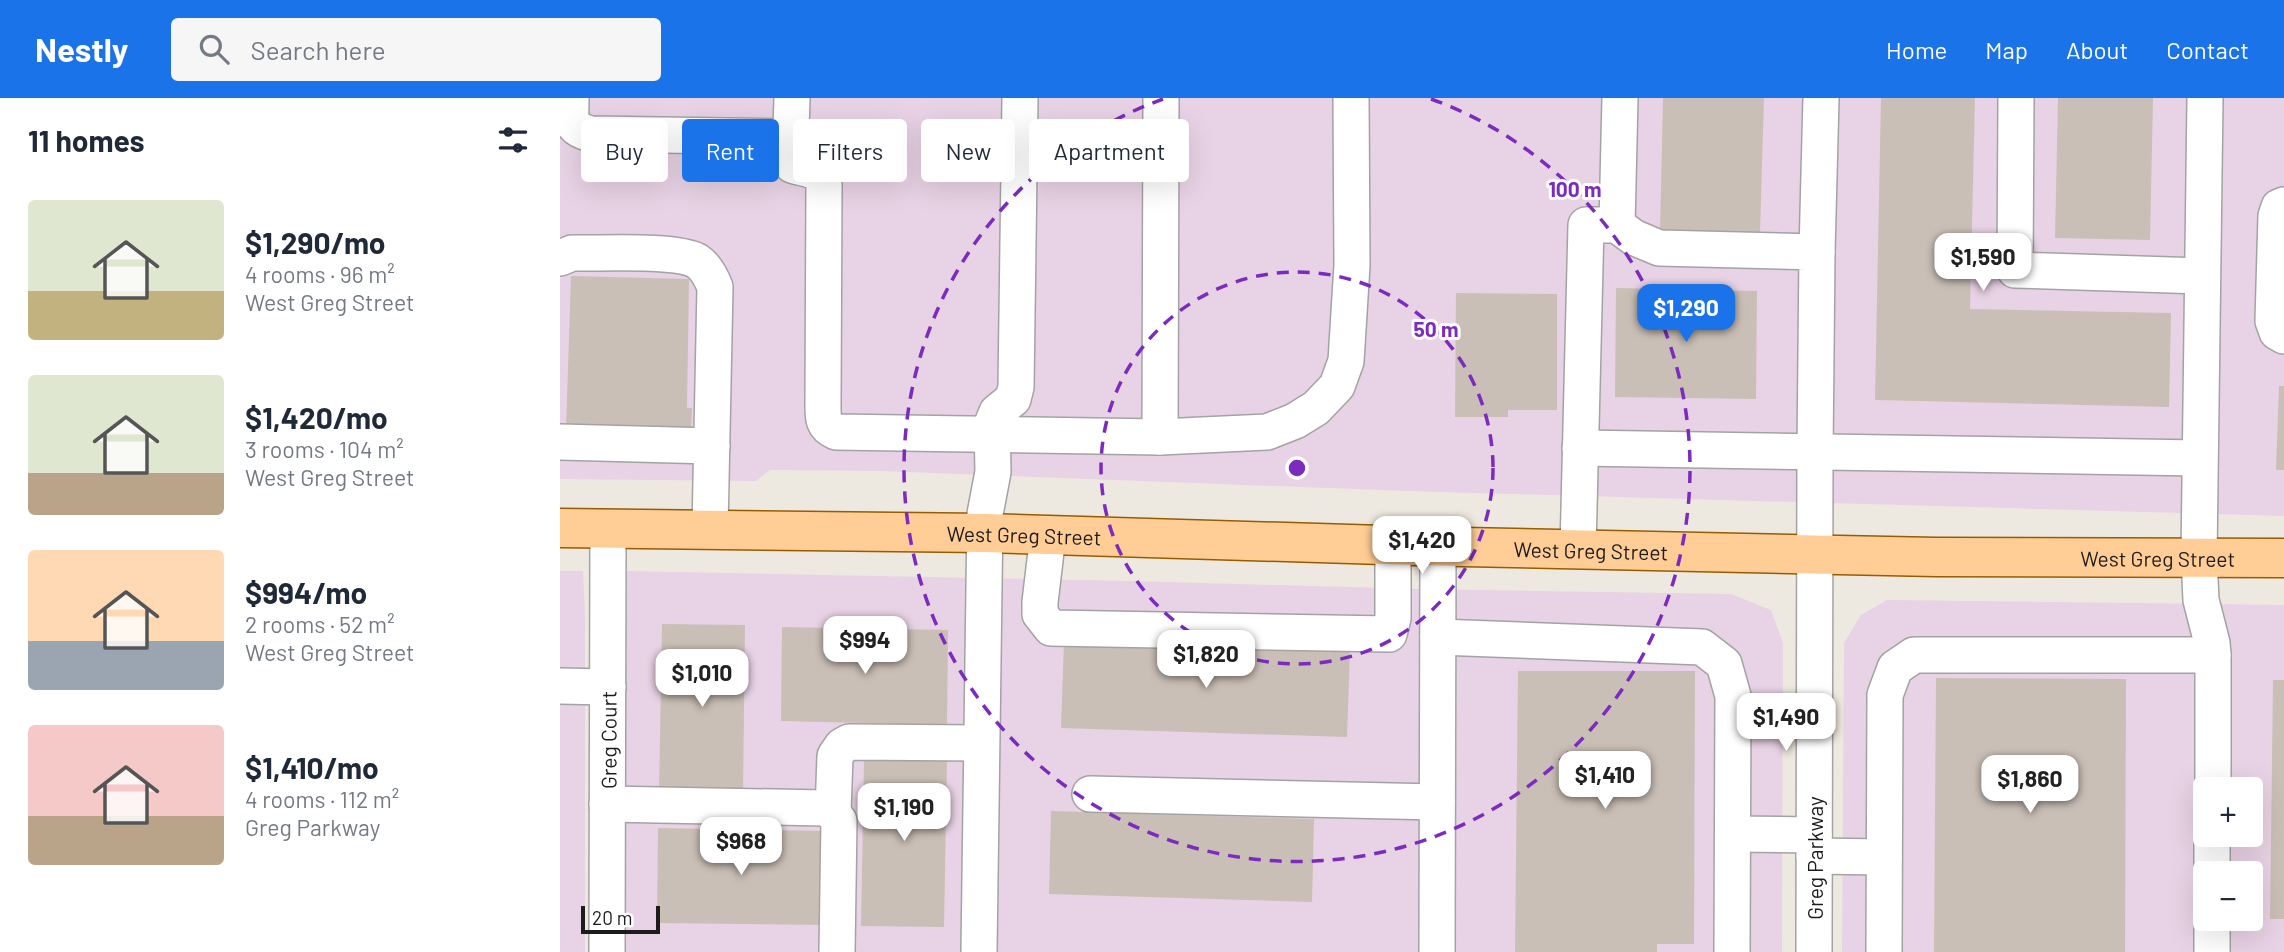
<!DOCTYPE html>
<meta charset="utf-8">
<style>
body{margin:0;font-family:Barlow,sans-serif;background:#f6f6f7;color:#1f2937;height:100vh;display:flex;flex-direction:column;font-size:26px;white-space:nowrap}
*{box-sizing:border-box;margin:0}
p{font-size:23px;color:#747a83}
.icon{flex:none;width:38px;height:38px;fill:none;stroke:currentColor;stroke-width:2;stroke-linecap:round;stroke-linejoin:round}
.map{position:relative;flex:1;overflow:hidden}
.side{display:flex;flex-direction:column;background:#fff;width:560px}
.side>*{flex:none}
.top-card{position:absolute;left:21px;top:21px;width:665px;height:63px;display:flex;gap:14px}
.controls{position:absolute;left:1633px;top:679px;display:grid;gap:14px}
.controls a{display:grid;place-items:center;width:70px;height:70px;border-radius:7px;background:#fff;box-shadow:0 7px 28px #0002;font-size:35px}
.scale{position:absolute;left:21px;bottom:18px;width:79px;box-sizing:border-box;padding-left:7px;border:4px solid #1c1c1c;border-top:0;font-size:19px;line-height:24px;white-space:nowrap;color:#1c1c1c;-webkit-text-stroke:5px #fff;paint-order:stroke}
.price{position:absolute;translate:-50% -60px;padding:0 16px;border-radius:14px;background:#fff;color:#222;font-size:23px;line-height:46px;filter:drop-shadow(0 2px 4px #0008)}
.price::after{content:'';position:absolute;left:50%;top:42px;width:21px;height:16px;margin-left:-10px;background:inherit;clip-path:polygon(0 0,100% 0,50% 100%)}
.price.selected{background:#1a73e8;color:#fff}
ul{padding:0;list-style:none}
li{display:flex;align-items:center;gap:21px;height:175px;padding:0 28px}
li span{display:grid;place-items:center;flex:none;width:196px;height:140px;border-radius:7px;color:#555}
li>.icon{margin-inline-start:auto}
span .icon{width:84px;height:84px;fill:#fffc;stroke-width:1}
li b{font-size:30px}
h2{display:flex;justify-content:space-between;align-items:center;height:84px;padding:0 28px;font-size:30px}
.chip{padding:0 24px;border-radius:7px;background:#fff;box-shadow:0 7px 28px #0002;font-size:24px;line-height:63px}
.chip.selected{background:#1a73e8;color:#fff}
header{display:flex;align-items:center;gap:42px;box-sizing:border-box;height:98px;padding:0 35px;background:#1a73e8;color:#fff}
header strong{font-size:33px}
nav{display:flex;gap:38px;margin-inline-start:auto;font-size:24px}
.search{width:490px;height:63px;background:#f6f6f7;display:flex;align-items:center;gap:18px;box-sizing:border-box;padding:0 24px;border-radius:7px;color:#747a83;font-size:26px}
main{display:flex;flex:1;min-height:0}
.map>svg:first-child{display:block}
.industrial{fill:#e8d2e5;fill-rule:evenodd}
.building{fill:#cabfb6}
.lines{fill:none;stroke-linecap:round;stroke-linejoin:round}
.minor-casing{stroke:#a3a3a3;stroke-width:38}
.major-casing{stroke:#945d00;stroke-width:41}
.minor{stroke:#fff;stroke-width:35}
.major{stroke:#ffcd95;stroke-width:38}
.ring{fill:none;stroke:#7b2cbf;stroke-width:3.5;stroke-dasharray:12 9}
.labels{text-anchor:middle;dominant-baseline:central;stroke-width:6;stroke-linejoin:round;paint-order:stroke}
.street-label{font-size:21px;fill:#1c1c1c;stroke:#fff}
.centre{fill:#7b2cbf;stroke:#fff;stroke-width:3.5}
.ring-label{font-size:21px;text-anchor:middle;font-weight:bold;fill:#7b2cbf;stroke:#fff;stroke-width:6;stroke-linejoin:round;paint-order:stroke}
</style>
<header>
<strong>Nestly</strong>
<div class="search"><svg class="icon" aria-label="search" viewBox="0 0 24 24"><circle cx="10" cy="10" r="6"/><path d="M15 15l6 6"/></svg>Search here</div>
<nav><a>Home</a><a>Map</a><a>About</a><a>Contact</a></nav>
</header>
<main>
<section class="side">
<h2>11 homes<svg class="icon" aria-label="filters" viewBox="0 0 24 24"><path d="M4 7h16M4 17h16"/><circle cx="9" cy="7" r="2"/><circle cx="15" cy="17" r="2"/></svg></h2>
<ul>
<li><span style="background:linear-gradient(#dfe7d0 65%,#c2b280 0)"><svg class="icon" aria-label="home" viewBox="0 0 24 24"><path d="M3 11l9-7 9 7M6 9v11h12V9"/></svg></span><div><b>$1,290/mo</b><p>4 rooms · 96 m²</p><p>West Greg Street</p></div></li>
<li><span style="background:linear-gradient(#dfe7d0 70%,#b9a48a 0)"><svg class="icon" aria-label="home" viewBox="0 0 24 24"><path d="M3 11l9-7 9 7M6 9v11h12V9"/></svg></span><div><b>$1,420/mo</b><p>3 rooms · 104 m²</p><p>West Greg Street</p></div></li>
<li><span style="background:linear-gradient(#ffd9b3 65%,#9aa5b1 0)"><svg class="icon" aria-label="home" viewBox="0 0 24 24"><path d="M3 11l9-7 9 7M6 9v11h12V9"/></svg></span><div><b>$994/mo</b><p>2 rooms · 52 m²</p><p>West Greg Street</p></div></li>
<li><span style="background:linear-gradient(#f6c9c9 65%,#b9a48a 0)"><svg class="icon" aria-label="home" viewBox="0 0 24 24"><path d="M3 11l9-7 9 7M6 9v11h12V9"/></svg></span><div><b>$1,410/mo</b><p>4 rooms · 112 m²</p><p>Greg Parkway</p></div></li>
</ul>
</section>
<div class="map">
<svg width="1724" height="854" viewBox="0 0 1724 854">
<rect width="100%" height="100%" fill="#eee9e0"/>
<path class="industrial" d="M0,0H1724V418L847,393L320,373L210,372L196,383L0,381Z
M0,473H23L25,516V854H0Z
M66,473L573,483L858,491L1171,496L1211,512L1223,545L1222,854H58Z
M1327,502L1724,507V854H1282L1284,545L1301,517ZM1645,691H1690V737H1645ZM1645,775H1690V821H1645Z"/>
<path class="building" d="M1103,0H1204L1200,134H1100Z
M1321,0H1415L1410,211L1611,215L1609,309L1315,302Z
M1498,0H1593L1590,142L1495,140Z
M11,178L129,181L127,310H132L131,333L6,331Z
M1056,190L1197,193L1196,301L1055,299Z
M896,195L997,196V312H948V319H895Z
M1719,288H1724V372H1716Z
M102,526L185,527L183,695L99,694Z
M222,529L388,532L387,627L221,623Z
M504,544L790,553L787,639L501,630Z
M958,573H1135L1134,846H1097V854H955Z
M1376,580L1566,581L1565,854H1374Z
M1713,582H1724V821H1710Z
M304,661L387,662L384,829L301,828Z
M491,713L754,721L752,804L489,796Z
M98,730L265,733L264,827L97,825Z"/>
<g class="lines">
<defs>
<g id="minor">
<path d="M11,0C11,20 7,30 31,36L231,39"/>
<path d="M232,0L230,63L232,67C246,72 259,70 264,86L263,305C263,319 262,328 276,334L600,339L707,334L735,323L756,310L777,288L786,263L792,167L791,0"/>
<path d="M1456,0L1455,172L1642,178"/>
<path d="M1645,0L1639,460L1641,502L1652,545L1653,557V691"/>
<path d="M1724,107L1719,109L1716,118L1713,223L1717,234L1724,238"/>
<path d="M1057,127L1073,139L1099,150L1257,154L1255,354L1254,854"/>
<path d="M1257,154L1261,0"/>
<path d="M0,160L12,155C39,156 115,151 137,163C146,169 151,179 155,189L150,431"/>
<path d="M600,339L601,0"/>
<path d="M0,344L152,348"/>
<path d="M1020,350L1639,360"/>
<path d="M488,437L480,504V516L491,530L829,536L833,520V447"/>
<path d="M1018,451L1026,127H1057L1060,0"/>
<path d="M878,539L1142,549L1164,566L1173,598L1172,854"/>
<path d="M0,588L48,589"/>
<path d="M530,696L877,704"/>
<path d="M47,706L265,710L273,715L279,723L277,854"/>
<path d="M273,715L275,658L282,648L289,644L420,645"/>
<path d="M1173,736L1254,737"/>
<path d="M1254,758L1324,759"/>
<path d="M1652,775V737"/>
<path id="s1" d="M47,854L48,430"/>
<path d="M419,854L425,416L433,374L432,326L437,314L453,301L456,289L460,0"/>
<path d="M877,854L878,449"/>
<path d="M1324,854L1325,597L1335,570L1354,557H1653"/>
<path d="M1652,854V821"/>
</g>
<g id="major">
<path id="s2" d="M0,430L425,435L855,448L1376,459L1724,460"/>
</g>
</defs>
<use href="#minor" class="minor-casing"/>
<use href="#major" class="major-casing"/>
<use href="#minor" class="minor"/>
<use href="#major" class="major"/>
</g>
<g class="ring">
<circle cx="737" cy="370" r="196"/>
<path d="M871 1A393 393 0 1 1 603 1"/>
</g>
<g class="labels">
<g class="street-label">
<text stroke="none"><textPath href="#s2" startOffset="464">West Greg Street</textPath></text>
<text stroke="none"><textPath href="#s2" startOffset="1031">West Greg Street</textPath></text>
<text stroke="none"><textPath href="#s2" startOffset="1598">West Greg Street</textPath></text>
<text stroke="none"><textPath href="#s1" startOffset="212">Greg Court</textPath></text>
<text transform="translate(1254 760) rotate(-90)">Greg Parkway</text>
</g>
</g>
<circle cx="737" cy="370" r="10" class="centre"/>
<g class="ring-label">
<text x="1015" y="99">100 m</text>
<text x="876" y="239">50 m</text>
</g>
</svg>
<div class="controls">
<a>+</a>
<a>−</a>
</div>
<div class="scale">20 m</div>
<b class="price" style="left:1423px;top:195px">$1,590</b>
<b class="price selected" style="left:1126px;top:246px">$1,290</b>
<b class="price" style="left:862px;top:478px">$1,420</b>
<b class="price" style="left:305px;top:578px">$994</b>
<b class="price" style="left:646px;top:592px">$1,820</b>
<b class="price" style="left:142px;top:611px">$1,010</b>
<b class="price" style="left:1226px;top:655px">$1,490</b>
<b class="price" style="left:1045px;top:713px">$1,410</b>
<b class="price" style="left:1470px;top:717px">$1,860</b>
<b class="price" style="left:344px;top:745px">$1,190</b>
<b class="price" style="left:181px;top:779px">$968</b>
<div class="top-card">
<a class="chip">Buy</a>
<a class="chip selected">Rent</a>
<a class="chip">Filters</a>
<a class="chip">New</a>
<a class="chip">Apartment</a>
</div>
</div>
</main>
